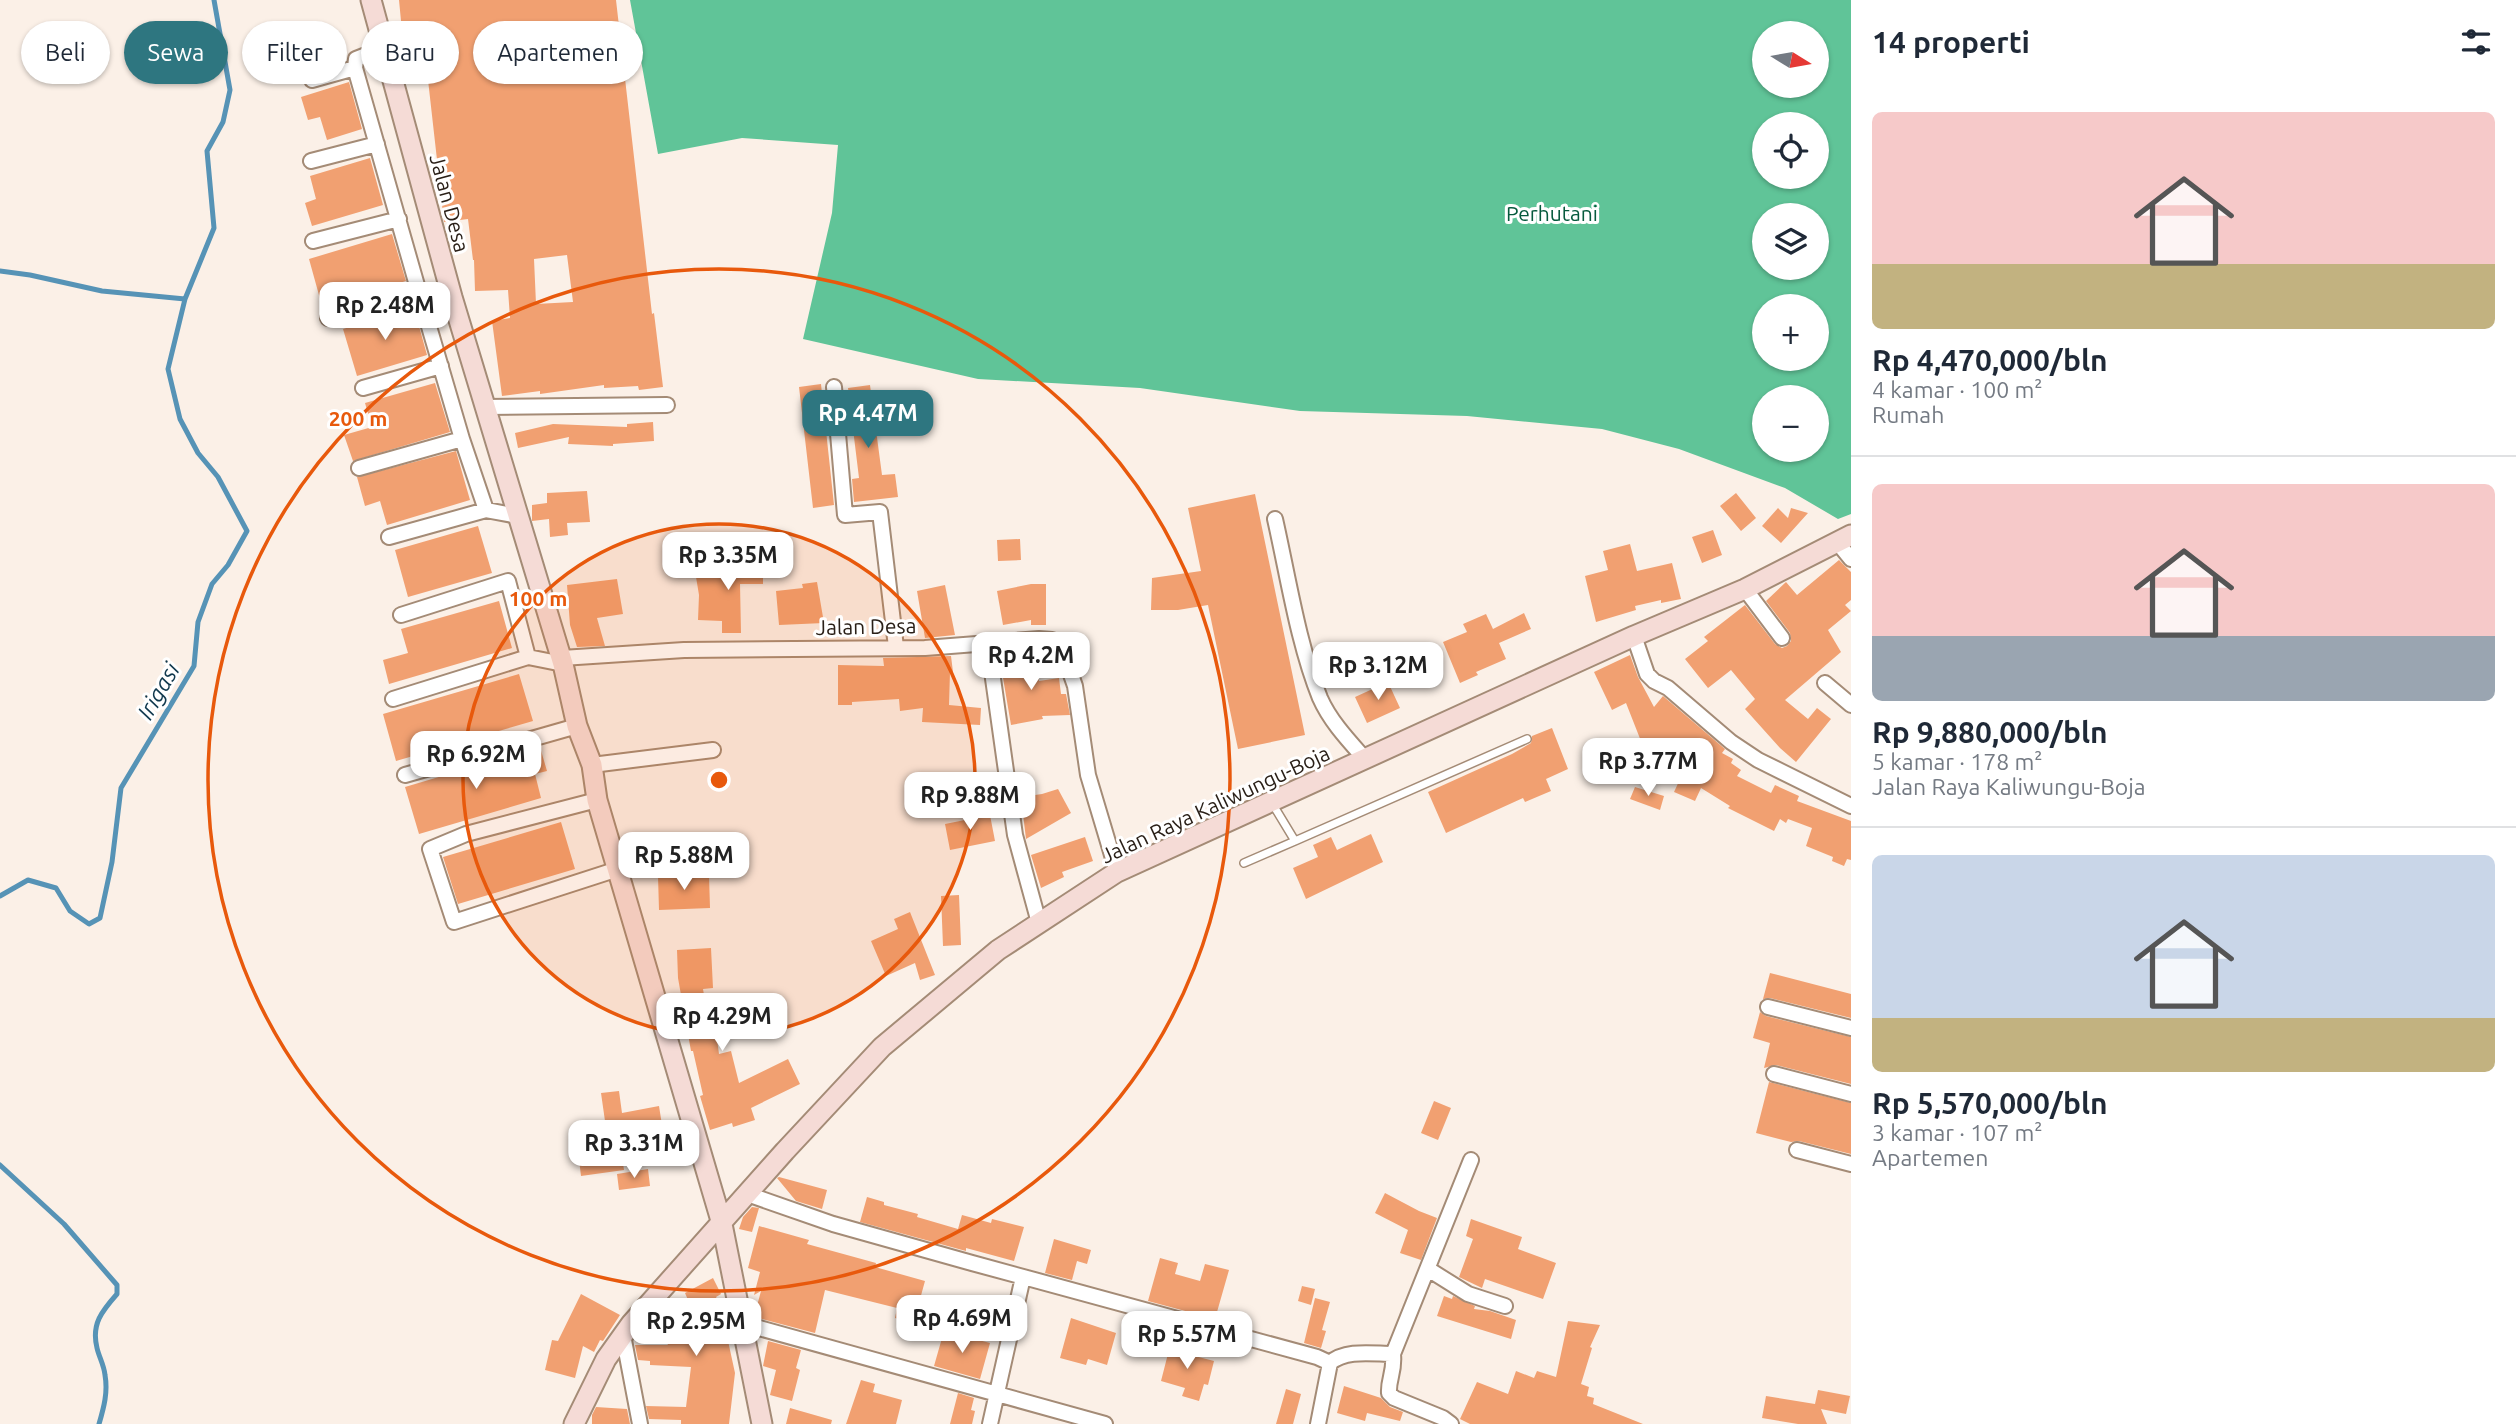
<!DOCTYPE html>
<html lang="id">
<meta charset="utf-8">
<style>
body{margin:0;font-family:Ubuntu,sans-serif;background:#f6f6f7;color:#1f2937;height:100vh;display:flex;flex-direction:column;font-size:26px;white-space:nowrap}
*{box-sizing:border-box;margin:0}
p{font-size:23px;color:#747a83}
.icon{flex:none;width:38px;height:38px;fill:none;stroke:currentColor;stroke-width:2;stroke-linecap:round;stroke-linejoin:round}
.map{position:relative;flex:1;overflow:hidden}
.side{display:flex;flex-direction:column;background:#fff;width:665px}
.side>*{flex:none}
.hud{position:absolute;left:21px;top:21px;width:665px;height:63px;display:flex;gap:14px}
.needle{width:46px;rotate:101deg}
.fabs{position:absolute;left:1752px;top:21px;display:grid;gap:14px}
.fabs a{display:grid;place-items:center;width:77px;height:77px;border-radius:50%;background:#fff;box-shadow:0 2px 5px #0004;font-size:35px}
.price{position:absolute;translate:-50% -60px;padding:0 16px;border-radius:14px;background:#fff;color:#222;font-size:23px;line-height:46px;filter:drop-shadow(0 2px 4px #0008)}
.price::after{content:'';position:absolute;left:50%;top:42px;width:21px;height:16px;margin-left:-10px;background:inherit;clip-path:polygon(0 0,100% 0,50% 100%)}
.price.on{background:#2e7680;color:#fff}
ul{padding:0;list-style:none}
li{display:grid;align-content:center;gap:14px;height:371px;padding:0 21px}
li+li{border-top:2px solid #e0e1e3}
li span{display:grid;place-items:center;height:217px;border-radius:10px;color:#555}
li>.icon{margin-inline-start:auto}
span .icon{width:126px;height:126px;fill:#fffc;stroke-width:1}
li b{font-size:30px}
h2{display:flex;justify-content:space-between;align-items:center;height:84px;padding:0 21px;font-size:30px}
.pill{padding:0 24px;border-radius:32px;background:#fff;box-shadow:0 2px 5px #0004;font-size:24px;line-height:63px}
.pill.on{background:#2e7680;color:#fff}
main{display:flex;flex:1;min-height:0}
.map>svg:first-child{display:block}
.forest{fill:#60c498;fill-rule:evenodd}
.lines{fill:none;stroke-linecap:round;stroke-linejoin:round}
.stream{stroke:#5693b6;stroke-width:5}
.building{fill:#f1a071;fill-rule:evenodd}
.lane-casing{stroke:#a48b76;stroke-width:10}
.street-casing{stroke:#a48b76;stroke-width:18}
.secondary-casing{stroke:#a48b76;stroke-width:23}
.lane{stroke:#fff;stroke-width:7}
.street{stroke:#fff;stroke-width:14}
.secondary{stroke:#f5dbd6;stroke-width:19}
.ring{fill:none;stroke:#e8590c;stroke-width:3.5}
.labels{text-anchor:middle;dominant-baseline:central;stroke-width:6;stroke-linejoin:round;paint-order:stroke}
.street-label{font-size:21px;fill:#2a2018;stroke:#fff}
.park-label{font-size:21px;fill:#065a3d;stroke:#fff}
.water-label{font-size:23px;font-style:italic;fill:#10384d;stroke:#fff}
.centre{fill:#e8590c;stroke:#fff;stroke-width:3.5}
.ring-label{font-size:21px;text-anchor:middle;font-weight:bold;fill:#e8590c;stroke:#fff;stroke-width:6;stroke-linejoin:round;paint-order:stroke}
</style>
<main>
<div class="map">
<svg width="1851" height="1424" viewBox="0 0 1851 1424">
<rect width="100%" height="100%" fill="#fbf0e7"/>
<path class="forest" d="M630,0H1851V514L1838,519L1785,488L1679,449L1602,429L1467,416L1300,411L1140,388L978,379L803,339L832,213L838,145L742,138L658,154ZM1764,33H1816V86H1764ZM1764,124H1816V177H1764ZM1764,215H1816V268H1764ZM1764,306H1816V359H1764ZM1764,397H1816V450H1764Z"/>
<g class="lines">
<path class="stream" d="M0,271L30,275L102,291L185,299
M0,896L28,880L56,888L70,911L89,924L100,918L112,862L121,788L194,666L198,622L212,584L228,565L247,531L218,477L198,453L180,419L168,369L185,299L214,228L207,151L223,122L230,90L214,0
M0,1165L64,1224L117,1285V1294C102,1311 91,1324 97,1348C99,1357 104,1365 105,1375C108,1392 104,1407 99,1424"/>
</g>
<path class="building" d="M399,0H616L652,314L654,313L663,387L639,390L638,386L604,388V385L540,394V391L502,396L492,321L510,318L508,290L475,291L474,260H473L468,219L444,222L427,71L406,73ZM567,255L573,302L536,304L534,259Z
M349,82L362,129L327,140L320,117L308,120L301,97Z
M370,158L383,205L312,226L305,203L316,199L310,176Z
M392,234L406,281L322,306L309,259Z
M414,308L427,355L357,376L343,329Z
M435,383L450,432L353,461L344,435L372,427L365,403Z
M821,384L834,505L813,508L799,387Z
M870,385L882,475L895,474L898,497L854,502L852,479L859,478L848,388Z
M653,422L654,441L613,444V446L568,444L569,437L518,448L515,433L553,424L627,427V424Z
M456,451L470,500L387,525L380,501L365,506L357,477Z
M587,491L590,522L567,523L568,535L550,537L549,519L532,521V505L547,503V493Z
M1736,493L1756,518L1741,531L1720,506Z
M1255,494L1305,735L1238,749L1208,605L1178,610H1151L1152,578L1201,571L1188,508Z
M1778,508L1788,518L1791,508L1808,513L1781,543L1762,526Z
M478,526L492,573L408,597L395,550Z
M1713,530L1722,555L1702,563L1692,537Z
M1020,539L1021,560L998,561L997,540Z
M1630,544L1637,571L1672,563L1681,599L1661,603V600L1635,606L1636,610L1596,622L1585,576L1608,570L1603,551Z
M763,554V584H740L741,633H722V621L698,620L699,595L696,577L734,571V555Z
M1839,560L1851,572V600L1845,605L1851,611L1828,630L1841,652L1785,700L1808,719L1817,708L1831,719L1796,762L1780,748L1745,709L1755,699L1731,670L1708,688L1685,659L1708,641L1704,637L1745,605L1775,644L1782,648L1787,646L1791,641L1790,633L1766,601L1786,582L1797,595Z
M617,579L623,614L597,618L605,646L577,647L570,625L567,585Z
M817,582L824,623L779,625L776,591L803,588L802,584Z
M1031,584H1046V625H1031V620L1003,625L997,591Z
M945,585L955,635L925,638L917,591Z
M499,601L512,648L389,684L383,660L408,653L401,629Z
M1524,613L1531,629L1499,643L1506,659L1476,672L1478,675L1460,683L1443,642L1467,632L1463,624L1486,614L1493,629Z
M1035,654L1039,681L1059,678L1061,694H1066L1070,715L1042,716L1043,719L1011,725L1000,660Z
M1630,655L1638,677L1654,707L1663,696L1725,749L1722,753L1733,759L1731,763L1741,770L1737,776L1771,793L1775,785L1799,796L1797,801L1851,821V860L1847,859L1844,866L1832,861L1833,857L1806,846L1812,828L1788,819L1786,823L1780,819L1774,831L1728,808L1730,806L1701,788L1695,801L1674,792L1695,747L1650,764L1626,703L1612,710L1594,672Z
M951,656L953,672H950L949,705L981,708L980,725L922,722L923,708L900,711L899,699L852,702V705H838V665L884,666L883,658Z
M519,674L533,721L396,761L383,714Z
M1388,682L1400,708L1367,723L1355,697Z
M1552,728L1568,769L1546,779L1551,791L1525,802L1523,798L1446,833L1428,792L1512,754L1531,743L1532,736Z
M540,747L547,771L535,774L541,798L419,834L405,787Z
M1635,787L1664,796L1660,810L1630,799Z
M1058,789L1071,813L1026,839L1021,797L1042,794Z
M990,815L995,841L950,850L945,824Z
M561,822L575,869L458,904L443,857Z
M1371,834L1383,862L1306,899L1293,868L1318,857L1313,845L1331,837L1337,850Z
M1085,837L1093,861L1062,872L1064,877L1041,888L1031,855Z
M709,875L710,908L659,910L658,876Z
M959,895L961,945L943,946L941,896Z
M910,912L935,975L920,980L915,963L886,976L871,941L898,929L894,919Z
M711,948L713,988L703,989L708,1018L714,1017L719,1054L731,1051L739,1083L788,1059L800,1084L751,1108L755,1120L733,1127L732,1123L710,1130L700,1096L703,1095L693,1051H691L678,978L677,950Z
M1770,973L1851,994V1018L1770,998L1763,999Z
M1760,1012L1766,1016L1851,1037V1084L1776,1065L1764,1068L1770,1043L1753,1038Z
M1769,1082L1851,1103V1154L1799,1141L1791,1142L1756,1133Z
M619,1091L622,1113L659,1106L662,1125L607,1135L601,1093Z
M1434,1101L1451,1108L1438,1140L1421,1133Z
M619,1137L624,1170L581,1176L577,1143Z
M648,1169L650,1186L619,1190L617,1174Z
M779,1177L827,1190L822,1209L796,1201L777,1178Z
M1385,1193L1419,1211L1437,1218L1421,1260L1400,1253L1408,1230L1375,1213Z
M867,1197L884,1202V1205L918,1214L917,1217L958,1229L962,1215L991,1223L992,1219L1024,1227L1014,1261L966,1248V1251L860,1222Z
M752,1207L759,1208L752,1232L739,1229L743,1217Z
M1471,1219L1522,1237L1518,1249L1556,1263L1543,1299L1485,1279L1482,1288L1459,1277L1473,1239L1466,1236Z
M759,1226L809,1240L807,1244L876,1263L875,1267L925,1281L917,1310L933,1315L929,1328L895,1318L897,1308L825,1290L815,1333L754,1317L761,1291L754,1295L760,1272L748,1268Z
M1054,1239L1091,1250L1087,1264L1077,1261L1072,1280L1045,1273Z
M1160,1258L1178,1263L1175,1274L1200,1281L1205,1264L1229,1270L1215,1319L1148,1301Z
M713,1278L721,1294L716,1297L720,1304L735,1373L729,1424H681V1420L649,1419L646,1406L686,1407L691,1367L650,1365V1361L638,1360L635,1345H668L654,1319L688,1300L685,1293Z
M1302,1286L1315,1289L1311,1305L1298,1301Z
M581,1294L620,1315L603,1341L600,1340L594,1352L583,1346L575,1378L545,1370L552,1340L558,1341Z
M1444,1296L1452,1299L1453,1296L1475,1306L1474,1309L1490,1311L1516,1320L1511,1339L1437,1316Z
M1315,1298L1330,1302L1322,1330L1326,1331L1321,1348L1304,1343Z
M1071,1318L1116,1333L1107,1365L1088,1359L1086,1365L1060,1358Z
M1568,1321L1600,1325L1590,1347L1592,1348L1581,1384L1589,1387L1587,1396L1594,1398L1593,1404L1643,1424H1470L1460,1419L1477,1382L1508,1394L1516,1371L1534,1378L1537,1371L1556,1377Z
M944,1331L990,1343L980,1379L934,1366Z
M768,1341L801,1350L796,1368L800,1370L792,1401L770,1395L776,1370L763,1366Z
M1171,1342L1189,1347L1187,1354L1214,1361L1208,1385L1204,1384L1199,1401L1182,1396L1185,1388L1161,1381Z
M861,1380L875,1384L873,1392L902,1400L896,1424H846Z
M1344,1386L1381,1398L1390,1407L1403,1412L1400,1421L1367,1413L1365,1421L1337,1413Z
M1286,1389L1301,1394L1293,1424H1276Z
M1818,1390L1850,1396L1846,1414L1821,1409L1827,1424H1798L1762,1418L1766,1396L1815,1404Z
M958,1393L974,1398L971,1410L975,1411L972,1424H950Z
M596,1407L627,1409L630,1424H592V1415Z
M790,1408L832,1420L831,1424H786Z"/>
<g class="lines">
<defs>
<path id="lane" d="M1272,803L1295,841L1527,739
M1244,863L1295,841"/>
<path id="street" d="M355,68L356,59L384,48
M312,80L355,68L418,289
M311,161L377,144
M313,241L399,219
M328,318L418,289L462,439
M834,387L845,515L880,512L896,647
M363,388L441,366
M484,407L667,405
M359,468L462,439L486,510
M1275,519C1288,576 1298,644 1320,698C1330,721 1349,741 1365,759
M389,537L486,510L518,516
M1838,543L1851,559
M1745,589L1782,638
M401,615L508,581L528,657L563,664
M1634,636L1647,674L1654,681L1668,688L1731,742L1758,760L1851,806
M988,643L1015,835L1039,923
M562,658L684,650L925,648L1039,639L1052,640L1062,649L1075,686L1088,775L1117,872
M1825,683L1851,705
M393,699L528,657
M592,765L713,750
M405,775L577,726
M597,800L466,834L430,849L454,922L618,869
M1768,1007L1851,1028
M1774,1074L1851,1094
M1797,1150L1851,1164
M747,1194L833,1224L972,1263L1317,1357L1330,1363
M1428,1269L1468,1294L1505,1306
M741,1323L1105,1424
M623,1335L640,1424
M990,1424L1023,1277
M1318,1424L1330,1363C1346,1349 1373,1354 1393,1354
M1451,1424L1443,1418L1394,1398L1389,1393C1388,1379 1395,1372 1393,1354L1471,1160"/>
<path id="secondary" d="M371,0L452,297L563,664L577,726L592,765L597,800L722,1224L762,1424
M574,1424L606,1359L631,1324L785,1151L882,1047L998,950L1117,872L1634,636L1745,589L1851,535"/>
</defs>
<use href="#lane" class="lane-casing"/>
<use href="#street" class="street-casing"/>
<use href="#secondary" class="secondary-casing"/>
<use href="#lane" class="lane"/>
<use href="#street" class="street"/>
<use href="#secondary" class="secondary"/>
</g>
<circle cx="719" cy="780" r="256" fill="#e8590c" fill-opacity=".12"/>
<g class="ring">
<circle cx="719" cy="780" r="256"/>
<circle cx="719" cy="780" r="511"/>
</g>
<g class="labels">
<g class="street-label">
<text transform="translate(450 203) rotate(75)">Jalan Desa</text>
<text transform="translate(866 626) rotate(-1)">Jalan Desa</text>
<text transform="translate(1215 804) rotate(-25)">Jalan Raya Kaliwungu-Boja</text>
</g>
<g class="park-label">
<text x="1552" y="213">Perhutani</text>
</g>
<g class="water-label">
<text transform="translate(158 691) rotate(-60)">Irigasi</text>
</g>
</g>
<circle cx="719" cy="780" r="10" class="centre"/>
<g class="ring-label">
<text x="358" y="426">200 m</text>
<text x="538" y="606">100 m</text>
</g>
</svg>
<div class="fabs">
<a><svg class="needle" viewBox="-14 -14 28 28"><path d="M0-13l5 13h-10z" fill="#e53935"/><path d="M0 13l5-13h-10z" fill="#747a83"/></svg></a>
<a><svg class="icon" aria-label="locate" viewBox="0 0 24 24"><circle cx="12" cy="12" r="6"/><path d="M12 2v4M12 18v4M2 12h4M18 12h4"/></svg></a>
<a><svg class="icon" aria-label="layers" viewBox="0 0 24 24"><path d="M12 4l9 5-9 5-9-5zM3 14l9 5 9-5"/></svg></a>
<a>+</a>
<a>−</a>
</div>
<b class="price" style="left:385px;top:342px">Rp 2.48M</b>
<b class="price on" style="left:868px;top:450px">Rp 4.47M</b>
<b class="price" style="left:728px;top:592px">Rp 3.35M</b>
<b class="price" style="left:1031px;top:692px">Rp 4.2M</b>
<b class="price" style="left:1378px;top:702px">Rp 3.12M</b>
<b class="price" style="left:476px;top:791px">Rp 6.92M</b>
<b class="price" style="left:1648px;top:798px">Rp 3.77M</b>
<b class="price" style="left:970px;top:832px">Rp 9.88M</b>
<b class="price" style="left:684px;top:892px">Rp 5.88M</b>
<b class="price" style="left:722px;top:1053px">Rp 4.29M</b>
<b class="price" style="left:634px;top:1180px">Rp 3.31M</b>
<b class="price" style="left:962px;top:1355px">Rp 4.69M</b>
<b class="price" style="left:696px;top:1358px">Rp 2.95M</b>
<b class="price" style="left:1187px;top:1371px">Rp 5.57M</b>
<div class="hud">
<a class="pill">Beli</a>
<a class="pill on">Sewa</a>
<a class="pill">Filter</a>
<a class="pill">Baru</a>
<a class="pill">Apartemen</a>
</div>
</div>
<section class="side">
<h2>14 properti<svg class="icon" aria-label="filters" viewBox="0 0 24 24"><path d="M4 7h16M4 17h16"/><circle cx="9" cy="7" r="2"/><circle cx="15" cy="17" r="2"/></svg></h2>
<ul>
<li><span style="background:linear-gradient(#f6c9c9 70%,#c2b280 0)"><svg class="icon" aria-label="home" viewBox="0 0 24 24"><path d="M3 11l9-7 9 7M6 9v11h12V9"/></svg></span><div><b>Rp 4,470,000/bln</b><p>4 kamar · 100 m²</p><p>Rumah</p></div></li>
<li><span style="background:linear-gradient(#f6c9c9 70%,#9aa5b1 0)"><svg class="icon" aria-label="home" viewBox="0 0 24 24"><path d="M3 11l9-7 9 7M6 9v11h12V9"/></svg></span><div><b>Rp 9,880,000/bln</b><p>5 kamar · 178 m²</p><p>Jalan Raya Kaliwungu-Boja</p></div></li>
<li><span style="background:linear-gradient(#c9d6e8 75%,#c2b280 0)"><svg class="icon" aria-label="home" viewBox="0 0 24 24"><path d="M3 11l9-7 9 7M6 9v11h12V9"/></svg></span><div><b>Rp 5,570,000/bln</b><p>3 kamar · 107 m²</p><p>Apartemen</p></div></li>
</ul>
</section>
</main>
